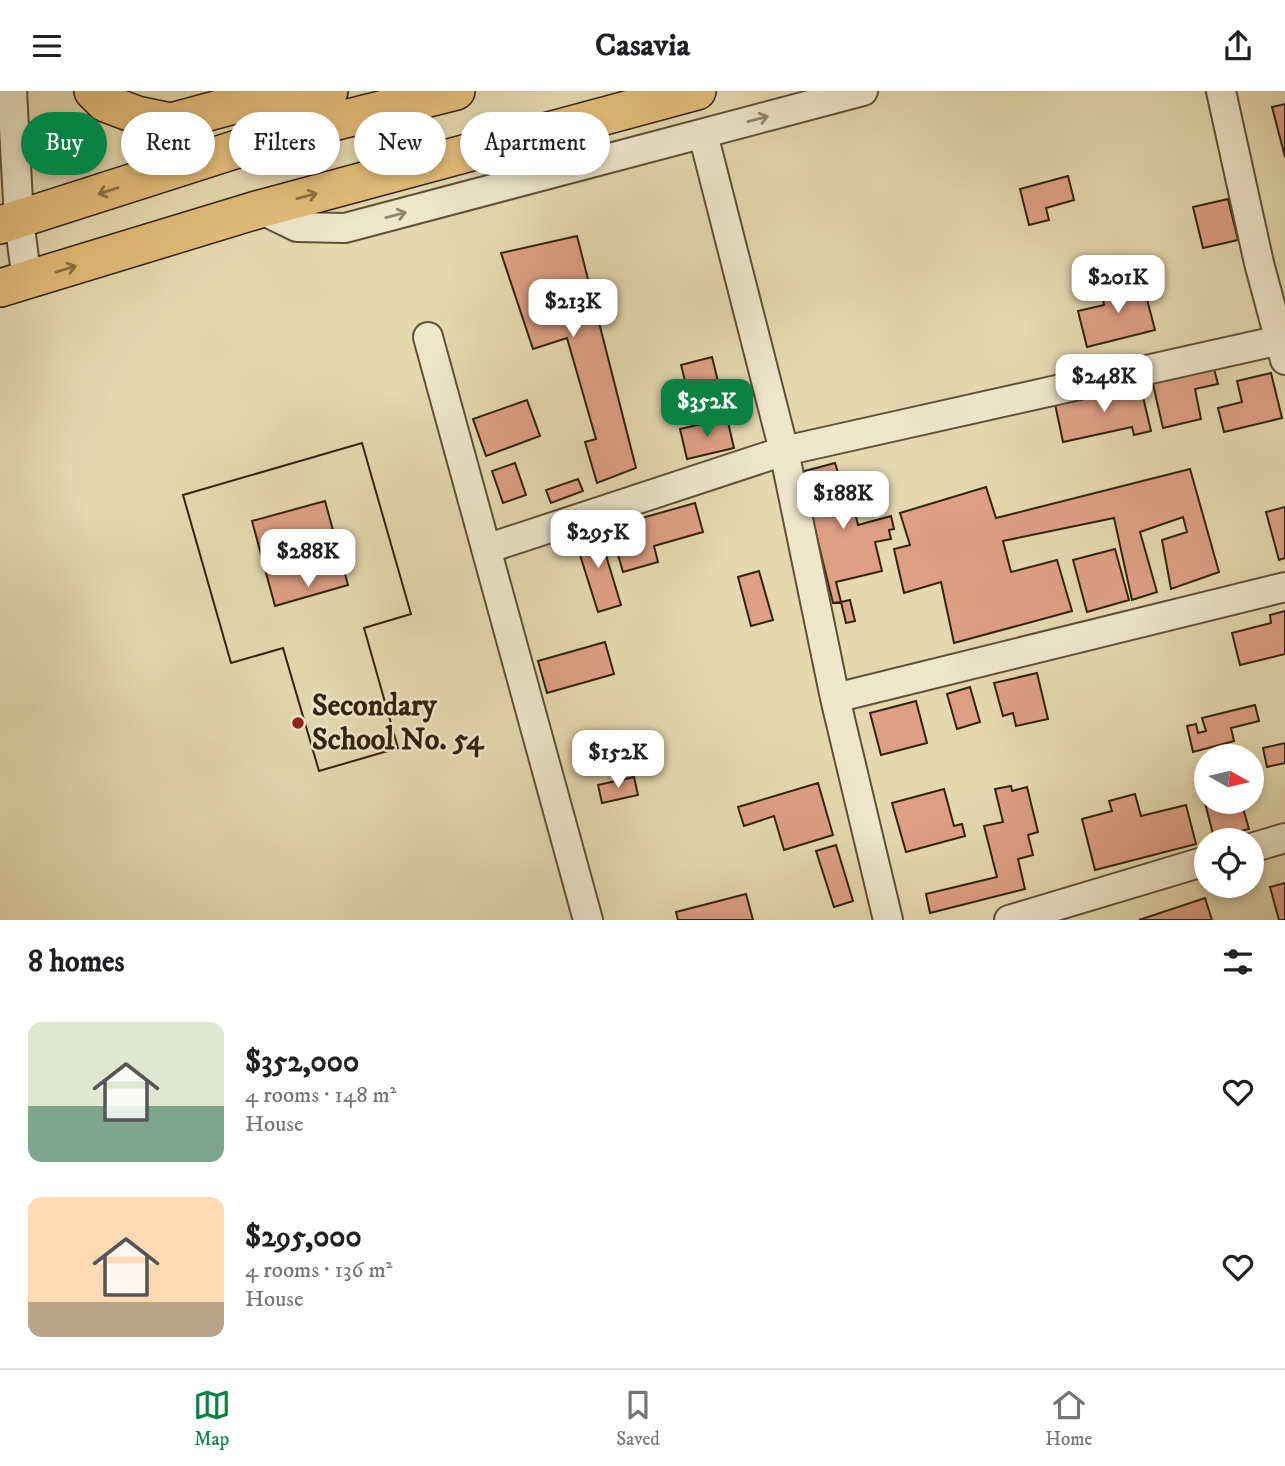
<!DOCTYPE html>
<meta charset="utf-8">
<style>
body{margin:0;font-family:"IM FELL DW Pica",serif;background:#f6f6f6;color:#202124;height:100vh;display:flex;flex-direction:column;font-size:26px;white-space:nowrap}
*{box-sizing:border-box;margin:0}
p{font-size:23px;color:#757577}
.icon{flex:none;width:38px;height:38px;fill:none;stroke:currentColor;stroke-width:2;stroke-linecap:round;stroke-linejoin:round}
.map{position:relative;height:829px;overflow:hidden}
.sheet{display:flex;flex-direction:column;background:#fff;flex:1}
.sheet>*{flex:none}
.top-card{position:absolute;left:21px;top:21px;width:700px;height:63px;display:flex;gap:14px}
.needle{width:46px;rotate:98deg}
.fabs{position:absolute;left:1194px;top:653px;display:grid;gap:14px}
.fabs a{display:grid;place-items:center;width:70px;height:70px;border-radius:50%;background:#fff;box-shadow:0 4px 10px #0003;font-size:35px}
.price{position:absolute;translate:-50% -60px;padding:0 16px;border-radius:14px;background:#fff;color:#222;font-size:23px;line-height:46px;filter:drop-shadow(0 2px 4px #0008)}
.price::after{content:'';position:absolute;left:50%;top:42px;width:21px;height:16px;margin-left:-10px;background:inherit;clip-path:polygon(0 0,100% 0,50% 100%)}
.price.active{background:#0b8043;color:#fff}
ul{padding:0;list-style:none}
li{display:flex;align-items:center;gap:21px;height:175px;padding:0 28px}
li span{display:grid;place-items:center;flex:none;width:196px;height:140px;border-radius:14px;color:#555}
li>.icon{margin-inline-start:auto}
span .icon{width:84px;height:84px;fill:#fffc;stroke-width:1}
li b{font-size:30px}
h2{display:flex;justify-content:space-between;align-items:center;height:84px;padding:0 28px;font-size:30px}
.pill{padding:0 24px;border-radius:32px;background:#fff;box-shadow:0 4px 10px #0003;font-size:24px;line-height:63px}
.pill.active{background:#0b8043;color:#fff}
header{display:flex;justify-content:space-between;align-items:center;height:91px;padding:0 28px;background:#fff;font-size:32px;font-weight:700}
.menu{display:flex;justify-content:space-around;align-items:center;height:98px;border-top:2px solid #e0e0e0;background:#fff;font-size:19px;color:#757577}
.menu a{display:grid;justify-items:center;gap:4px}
.menu .active{color:#0b8043}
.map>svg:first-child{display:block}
.building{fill:#de9f84;stroke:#33220d;stroke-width:2;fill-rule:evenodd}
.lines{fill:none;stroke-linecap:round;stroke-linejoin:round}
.minor-casing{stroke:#5f5036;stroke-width:32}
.major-casing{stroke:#33220d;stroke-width:40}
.minor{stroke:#ede6cb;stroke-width:28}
.major{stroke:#e2bc78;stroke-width:37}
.oneway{stroke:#90846c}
.oneway2{stroke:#8a6f42}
.poi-dot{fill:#8f2418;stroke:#ede6cb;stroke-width:2.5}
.labels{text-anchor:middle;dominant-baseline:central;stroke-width:5;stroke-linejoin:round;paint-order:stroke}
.poi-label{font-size:30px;font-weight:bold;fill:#33220d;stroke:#ede6cb;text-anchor:start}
</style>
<header><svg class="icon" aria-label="menu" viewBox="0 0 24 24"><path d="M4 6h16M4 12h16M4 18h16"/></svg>Casavia<svg class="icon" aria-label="share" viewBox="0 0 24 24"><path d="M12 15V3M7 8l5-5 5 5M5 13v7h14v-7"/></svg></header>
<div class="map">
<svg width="1285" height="829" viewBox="0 0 1285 829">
<rect width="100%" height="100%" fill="#e4d8af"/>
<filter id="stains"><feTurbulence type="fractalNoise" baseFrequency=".00286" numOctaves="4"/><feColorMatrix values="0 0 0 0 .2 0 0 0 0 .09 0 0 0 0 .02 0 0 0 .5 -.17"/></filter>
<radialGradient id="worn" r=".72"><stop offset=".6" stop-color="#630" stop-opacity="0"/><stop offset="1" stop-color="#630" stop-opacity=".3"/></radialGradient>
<path class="building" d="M1285,13V66L1272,16Z
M1068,85L1074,109L1046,117L1049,129L1029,134L1020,98Z
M1228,108L1238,149L1203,157L1193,116Z
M577,145L636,377L597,392L585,351L596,348L567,247L533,258L501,162Z
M1142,189L1155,239L1087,256L1078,220L1104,214L1101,199Z
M712,266L723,311L681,323L677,309L689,306L681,274Z
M1213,274L1218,293L1195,298L1201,328L1163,337L1152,289Z
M1271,282L1282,327L1224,341L1218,317L1242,311L1237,290Z
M1140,293L1151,340L1134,344L1132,336L1063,351L1055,313Z
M527,309L540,345L486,365L473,328Z
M727,327L734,357L687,368L680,338Z
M362,352L411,523L364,537L398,657L319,680L283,557L231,572L183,404ZM325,410L348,494L275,515L252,430Z
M362,352L411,523L364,537L398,657L319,680L283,557L231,572L183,404Z
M515,372L526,404L503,412L492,380Z
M835,372L839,385L824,388L829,405L850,400L858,434L891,425L894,438L889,439L891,448L875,451L882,480L836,491L841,511L833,512L801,381Z
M1190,378L1219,481L1171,498L1162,449L1187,441L1183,426L1140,441L1157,501L1132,509L1114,427L1003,450L1011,481L1057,469L1072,520L954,552L941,491L904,502L894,458L910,454L900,422L986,396L996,427Z
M578,388L583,400L551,412L546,399Z
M695,412L703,441L654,455L658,471L623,481L610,436Z
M1285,416V467L1279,469L1266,421Z
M598,438L621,514L598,521L574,445Z
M1115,458L1129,509L1087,521L1073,469Z
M759,480L773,529L751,535L738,486Z
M850,509L855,530L846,532L841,511Z
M1285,520V563L1240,574L1232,542L1271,532L1270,524Z
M605,551L614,583L547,602L538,570Z
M1037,582L1048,628L1016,635L1013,622L1003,625L994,592Z
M970,596L980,631L957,638L947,603Z
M916,610L927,652L881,664L870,622Z
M1255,614L1259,630L1231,637L1234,650L1193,661L1187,635L1196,633L1198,642L1206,640L1202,627Z
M1285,652V672L1267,676L1263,657Z
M634,686L638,704L602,712L598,694Z
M818,692L833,744L784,759L774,725L744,735L738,716Z
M1011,695L1012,700L1027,696L1038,741L1028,744L1033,764L1018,768L1025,798L930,822L926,803L997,786L984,735L1003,731L995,698Z
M944,698L954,735L962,733L965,745L906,761L892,712Z
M1135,703L1141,725L1186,714L1196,753L1095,779L1082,728L1112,720L1109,710Z
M1203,704H1206V710H1241L1249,738L1214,747Z
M836,754L853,810L834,816L816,760Z
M1285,792V829H1279L1270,796Z
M746,803L753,829H678L676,821Z
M1205,807L1212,829H1139Z"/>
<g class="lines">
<defs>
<path id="minor" d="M12,0L19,129L27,190
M1221,0L1259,172L1285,269
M703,43L784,360L835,607L888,829
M260,118L297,136L345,137L863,0
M428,246L588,829
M486,458L784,360L1280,249
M835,607L1285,496
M1251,757L1285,747
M1009,829L1206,770"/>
<path id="major" d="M93,0L105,12L137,24L171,31L286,0
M283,42L329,0
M0,134L281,44L456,0
M0,197L260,118L697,0"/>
</defs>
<use href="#minor" class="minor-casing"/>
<use href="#major" class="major-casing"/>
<use href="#minor" class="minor"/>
<use href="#major" class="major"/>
</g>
<defs><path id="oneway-shaft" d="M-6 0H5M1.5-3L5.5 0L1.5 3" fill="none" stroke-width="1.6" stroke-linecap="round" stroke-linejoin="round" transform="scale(1.75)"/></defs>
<g class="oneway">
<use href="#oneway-shaft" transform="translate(758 28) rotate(-15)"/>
<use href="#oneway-shaft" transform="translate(396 124) rotate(-15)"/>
</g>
<g class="oneway2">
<use href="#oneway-shaft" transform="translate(108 100) rotate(162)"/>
<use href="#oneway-shaft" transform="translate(307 105) rotate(-15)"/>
<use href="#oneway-shaft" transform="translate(66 178) rotate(-17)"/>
</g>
<circle class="poi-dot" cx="298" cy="632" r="7"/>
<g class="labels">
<g class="poi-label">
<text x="312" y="615">Secondary<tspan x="312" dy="34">School No. 54</tspan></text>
</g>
</g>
<rect width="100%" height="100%" filter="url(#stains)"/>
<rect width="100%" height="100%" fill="url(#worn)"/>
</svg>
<div class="fabs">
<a><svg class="needle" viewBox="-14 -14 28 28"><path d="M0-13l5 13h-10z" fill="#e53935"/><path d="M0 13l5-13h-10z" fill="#757577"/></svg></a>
<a><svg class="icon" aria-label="locate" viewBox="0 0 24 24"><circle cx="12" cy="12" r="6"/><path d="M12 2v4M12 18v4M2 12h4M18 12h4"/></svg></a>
</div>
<b class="price" style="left:1118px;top:224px">$201K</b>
<b class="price" style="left:573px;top:248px">$213K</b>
<b class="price" style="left:1104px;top:323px">$248K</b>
<b class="price active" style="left:707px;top:348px">$352K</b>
<b class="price" style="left:843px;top:440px">$188K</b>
<b class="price" style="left:598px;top:479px">$295K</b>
<b class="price" style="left:308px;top:498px">$288K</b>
<b class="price" style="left:618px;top:699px">$152K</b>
<div class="top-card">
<a class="pill active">Buy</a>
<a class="pill">Rent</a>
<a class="pill">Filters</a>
<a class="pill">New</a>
<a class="pill">Apartment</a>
</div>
</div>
<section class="sheet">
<h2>8 homes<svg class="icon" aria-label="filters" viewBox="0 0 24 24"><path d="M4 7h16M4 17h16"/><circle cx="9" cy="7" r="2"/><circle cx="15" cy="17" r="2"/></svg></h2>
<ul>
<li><span style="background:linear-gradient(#dfe7d0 60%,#7fa58c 0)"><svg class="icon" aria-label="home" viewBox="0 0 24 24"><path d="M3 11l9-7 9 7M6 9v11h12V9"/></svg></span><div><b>$352,000</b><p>4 rooms · 148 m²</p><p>House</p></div><svg class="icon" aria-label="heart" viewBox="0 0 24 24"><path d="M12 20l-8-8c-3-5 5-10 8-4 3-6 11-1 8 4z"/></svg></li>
<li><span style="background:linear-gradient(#ffd9b3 75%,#b9a48a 0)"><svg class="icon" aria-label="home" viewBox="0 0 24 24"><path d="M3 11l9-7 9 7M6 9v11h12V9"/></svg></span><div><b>$295,000</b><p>4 rooms · 136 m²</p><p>House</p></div><svg class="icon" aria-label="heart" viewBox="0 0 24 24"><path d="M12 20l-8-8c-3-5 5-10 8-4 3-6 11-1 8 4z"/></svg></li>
</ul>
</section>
<nav class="menu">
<a class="active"><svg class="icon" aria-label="map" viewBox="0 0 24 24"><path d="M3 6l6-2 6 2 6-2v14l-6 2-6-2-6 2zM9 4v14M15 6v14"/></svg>Map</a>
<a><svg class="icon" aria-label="saved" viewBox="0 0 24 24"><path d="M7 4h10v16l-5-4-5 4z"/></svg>Saved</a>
<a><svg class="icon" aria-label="home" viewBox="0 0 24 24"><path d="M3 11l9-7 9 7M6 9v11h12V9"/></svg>Home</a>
</nav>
